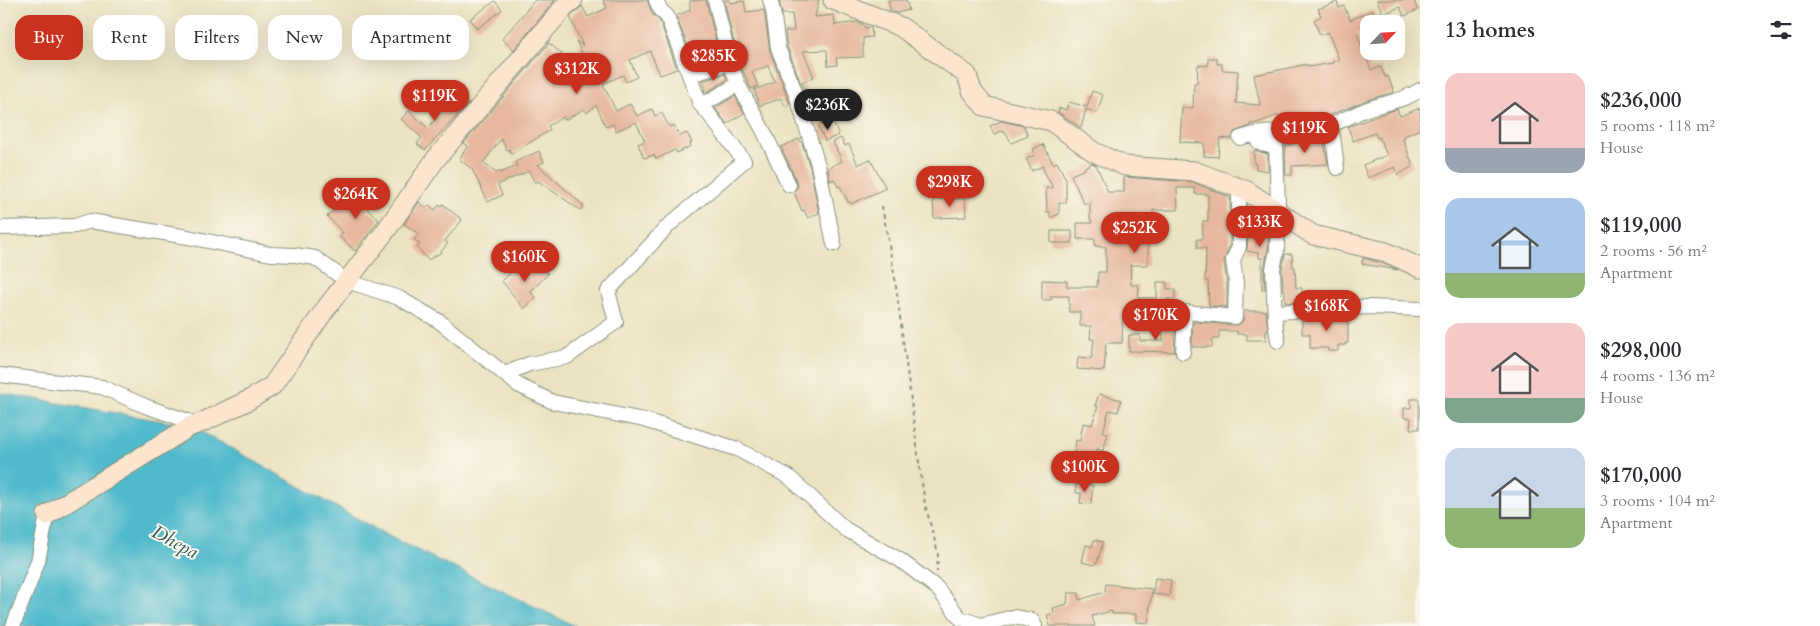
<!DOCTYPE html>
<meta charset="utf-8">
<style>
body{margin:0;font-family:Cardo,serif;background:#f2f2f3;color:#2b2b33;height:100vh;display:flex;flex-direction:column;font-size:19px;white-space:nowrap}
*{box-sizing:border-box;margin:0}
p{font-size:16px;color:#7c7c81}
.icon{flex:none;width:28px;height:28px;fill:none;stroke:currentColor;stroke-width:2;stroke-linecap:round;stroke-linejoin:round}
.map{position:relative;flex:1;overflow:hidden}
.drawer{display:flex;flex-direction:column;background:#fff;width:400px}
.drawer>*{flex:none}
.guide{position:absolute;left:15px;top:15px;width:475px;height:45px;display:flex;gap:10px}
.needle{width:32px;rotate:65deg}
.fabs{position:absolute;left:1360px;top:15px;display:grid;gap:10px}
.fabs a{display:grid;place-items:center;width:45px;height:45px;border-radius:10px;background:#fff;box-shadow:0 5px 20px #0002;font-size:25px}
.price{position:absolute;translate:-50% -42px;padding:0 11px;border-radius:18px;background:#c8321e;color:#fff;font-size:16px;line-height:32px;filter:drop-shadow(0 1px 2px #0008)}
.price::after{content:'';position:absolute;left:50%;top:30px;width:15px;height:11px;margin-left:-8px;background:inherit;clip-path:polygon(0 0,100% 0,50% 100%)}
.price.on{background:#222;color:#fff}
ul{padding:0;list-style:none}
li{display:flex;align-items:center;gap:15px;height:125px;padding:0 25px}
li span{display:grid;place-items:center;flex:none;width:140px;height:100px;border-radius:15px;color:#555}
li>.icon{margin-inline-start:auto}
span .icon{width:60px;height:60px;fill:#fffc;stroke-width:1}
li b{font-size:21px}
h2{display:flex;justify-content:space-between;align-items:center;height:60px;padding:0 25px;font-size:21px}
.chip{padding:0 18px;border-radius:15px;background:#fff;box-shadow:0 5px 20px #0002;font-size:18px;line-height:45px}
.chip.on{background:#c8321e;color:#fff}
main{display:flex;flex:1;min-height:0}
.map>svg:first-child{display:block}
.water{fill:#4fbacc;stroke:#377c80}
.building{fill:#e7b89d}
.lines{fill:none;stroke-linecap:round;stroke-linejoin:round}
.street-casing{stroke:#84907a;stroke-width:16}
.secondary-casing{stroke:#84907a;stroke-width:21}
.path{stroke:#84907a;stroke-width:2;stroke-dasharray:4 4;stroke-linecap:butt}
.street{stroke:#fff;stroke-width:14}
.secondary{stroke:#fbe5cf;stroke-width:19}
.labels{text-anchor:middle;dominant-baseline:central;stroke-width:4;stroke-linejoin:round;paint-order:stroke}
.water-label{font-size:19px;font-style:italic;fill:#2b5c5a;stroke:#fbf7ec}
</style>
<main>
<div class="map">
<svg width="1420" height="626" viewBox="0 0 1420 626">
<rect width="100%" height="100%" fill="#fbf7ec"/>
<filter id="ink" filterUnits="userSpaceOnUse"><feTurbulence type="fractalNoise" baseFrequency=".02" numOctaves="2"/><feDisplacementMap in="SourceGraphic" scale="10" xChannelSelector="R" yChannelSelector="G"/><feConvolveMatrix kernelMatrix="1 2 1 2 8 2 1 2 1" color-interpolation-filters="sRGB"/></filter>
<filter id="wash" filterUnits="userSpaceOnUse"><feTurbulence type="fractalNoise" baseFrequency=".0096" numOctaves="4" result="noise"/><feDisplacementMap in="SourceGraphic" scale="20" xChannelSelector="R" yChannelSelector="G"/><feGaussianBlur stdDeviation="1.12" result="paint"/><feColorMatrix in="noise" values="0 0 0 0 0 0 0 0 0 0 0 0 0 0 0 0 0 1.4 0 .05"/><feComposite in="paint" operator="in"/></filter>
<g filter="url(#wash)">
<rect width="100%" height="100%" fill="#eae2c0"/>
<path class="water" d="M0,393L191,426L392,538L575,626H0Z"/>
<g id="blocks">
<path class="building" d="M535,0H555L514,50L502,39Z
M603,0H647L653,15L660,21L677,69L660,75L650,51L630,60L637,77L626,82L623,75L603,84L616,111L630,104L637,116L652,109L655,116L662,113L668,125L670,127L674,125L680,136L687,133L692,142L690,143L691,146L677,153L675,150L656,159L654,155L644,158L638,144L645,141L636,122L616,131L613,124L606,127L596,105L587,113L584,109L565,120L563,117L548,126L550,130L511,154L509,149L507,150L501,139L483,163L496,173L500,171V173L517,166L515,162L539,151L544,162L538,165L584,206L580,210L538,181L535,183L529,171L499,184L498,186L502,195L488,202L472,169L459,159L468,146L464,143L549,43L562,54L549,69L560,83L584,72L585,73V72L590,69L576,41L583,46L570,17L582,6L588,17L607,8Z
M706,0L720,57L695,64L676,16L690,10V1Z
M724,0H730V3L744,1L746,12L764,10L770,51L790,104L785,106L781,98L760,106L754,90L775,82L768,66L752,72L758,86L751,89L738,60Z
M779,0H819L815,17L834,15L835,25L858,22L864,25L865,28L871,27L872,37L863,38V57L836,58L837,65L828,66L827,50L803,51L814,77L802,82L811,101L808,103L787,46L785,31H794L792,14H782Z
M888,0H906L909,10L897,13L891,11Z
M1377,0H1416L1414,1L1418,10L1404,16L1400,7L1383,14Z
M495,1L502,10L477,29L470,19Z
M1337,2L1339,8L1344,6L1350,20L1373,10L1379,24H1367L1369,29L1357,34L1371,70L1381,67L1385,77L1388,76L1394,92L1367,100L1315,121L1290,123L1289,118L1281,121L1279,115L1254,124H1250V126L1234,132L1232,139L1220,138L1218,157L1204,156V143L1180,142L1182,107L1193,108L1194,83H1197L1198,65L1208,66V58H1217V64H1222V70L1238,71L1236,103L1260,105L1254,75L1303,65H1309V67L1333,63V61L1339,60L1328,32L1320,35L1314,20L1321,16L1318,9Z
M725,74L727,80L705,93L704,89H706L702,81Z
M1092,91L1103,95L1097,113L1086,109L1081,128L1058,112L1059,108L1066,110L1069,102L1087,107Z
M458,95L468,104L425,150L417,144L422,138L401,119L409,111L428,128L452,99L453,100Z
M735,96L744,113L727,124L715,108Z
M1420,108V129L1404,136L1405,138L1403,139L1413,166L1398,175L1395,167L1368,178L1363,165L1387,155L1379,137L1377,138L1375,133L1353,141L1348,127L1385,113L1397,109L1400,116Z
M832,120L839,135L825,141L818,126Z
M1001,121L1024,126L1028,136L1011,143L1006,132L1004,133L1003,130L994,135L990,126Z
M1323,137L1328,164L1292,166V175H1286L1285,146L1293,144V141Z
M841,138L845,146L849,144L858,165L870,159L886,188L851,204L850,202H848L840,186L838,187L834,179L830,181L828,168L842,161L833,142Z
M799,139L802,143L810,167L819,213L808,218L804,210L802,211L794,192L798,186L797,182L781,147Z
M1043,144L1053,164L1057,162L1066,179V203H1059V214L1050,218V212H1047L1046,188H1053L1043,169V166L1032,171L1026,159L1035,155L1033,149L1042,145L1043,147Z
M1254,150L1268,154V171L1256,169V164H1254Z
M1092,163L1096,165L1108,192H1124V177L1192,182L1230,197V245L1224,261L1227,283V307L1209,306L1208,281H1205L1206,248H1197V239H1202L1203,221H1208V194H1195V188H1177L1178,210H1153L1154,241H1148V265H1130L1131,285H1139L1138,298H1157V282H1167V289H1175V299H1167V315L1123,313L1122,343H1106L1104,371L1077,369L1078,357L1092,358L1094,339H1090L1091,326H1080V312H1069V296H1051V300H1042V280L1067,281V287H1097L1098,272H1106V247L1095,246V239H1077V223H1092L1090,218V201L1084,204L1071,175L1085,169V167Z
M373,186L380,193L367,209L379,220L355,251L338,235L343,233L327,216L340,204L345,209L354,202L356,204Z
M954,198H965L966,217L934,218L933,200Z
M419,202L426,208L429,205L435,210L439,205L441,207L443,204L462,220L445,241L448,243L440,253L428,260L417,247L420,244L414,240L419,234L404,224Z
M1264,224H1269L1268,249L1264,269L1265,290H1262V258H1259V253L1247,251L1248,236L1264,235Z
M1051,231H1072V243H1051Z
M1285,254H1292L1293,267H1295L1296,288H1302V292H1320L1321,301L1285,303V289H1283L1282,270Z
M1363,258L1382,263L1398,270L1362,264Z
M538,262L548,274L530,292L536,297L524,309L502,281L514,270L516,272L524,265L528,270Z
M1244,311H1266L1268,331H1266V340H1247V334H1237V331H1219V339H1212V347H1192L1193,322L1238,325L1243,321Z
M1348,317V343H1345V345H1338V351H1328V348H1310V334H1302V319Z
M1163,321H1176L1174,352L1129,351V335H1140V341H1163Z
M1099,394L1121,400L1118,412L1109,410L1103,432L1108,433L1103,451L1097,449L1096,455L1086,453L1085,456L1074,453L1076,440L1080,441L1083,423L1092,425L1098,406H1095Z
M1411,399H1419V429H1410L1411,418H1404V408H1411Z
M1076,484L1093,485L1091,504L1080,503L1081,493H1076Z
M1094,540L1103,542L1097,563H1095L1094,565L1082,562L1086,545L1092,547Z
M1155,578L1171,580L1169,596L1153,594Z
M1106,584L1152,589L1148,623L1136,622V614H1112V611L1092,616L1095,626H1050L1047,615L1054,613L1053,608L1067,604L1068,593H1079V600L1105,592Z"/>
</g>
</g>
<g filter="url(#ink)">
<use href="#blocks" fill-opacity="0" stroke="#84907a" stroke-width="1"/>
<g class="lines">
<defs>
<path id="street" d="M715,0L730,63L738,84L764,132L789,185
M770,0L773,10L778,48L795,91L818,165L834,244
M690,75L730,63
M700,104L709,101L738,84
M1327,127L1333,136L1337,168
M1254,134C1259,146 1263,146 1276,145L1278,204L1277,250L1273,269L1275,322L1278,341
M1240,138C1266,129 1283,134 1309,131C1329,129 1350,115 1370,108C1388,102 1403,101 1420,90
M0,228L75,226L90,221L188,237L271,254L295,255L315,258L347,281L399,298L439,321L518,385L553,402L644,420L737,449L789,477L845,529L900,560L937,588L960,618L981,625L1013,617L1032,620L1035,626
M1275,312L1369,307L1420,309
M1183,352L1185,312L1235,317L1236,283L1233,260L1239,247V188
M505,374L529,364L567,357L616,322L608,291L668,226L744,161L708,113L700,104L667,16L661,11L656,0
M0,375L102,387L145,406L197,424
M13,626L38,561L47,515"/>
<path id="secondary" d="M833,0L901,27L967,75L972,91L984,106L1051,121L1094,152L1125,166L1194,171L1247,191L1313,235L1386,252L1420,268
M47,515L191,426L203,422L249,400L272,386L327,307L387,229L435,160L565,6L573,0"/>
</defs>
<use href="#street" class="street-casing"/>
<use href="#secondary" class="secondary-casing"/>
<path class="path" d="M882,206L895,279L919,462L925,504L938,553L937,572"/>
<use href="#street" class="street"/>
<use href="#secondary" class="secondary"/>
</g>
</g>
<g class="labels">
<g class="water-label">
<text transform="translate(175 542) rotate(28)">Dhepa</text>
</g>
</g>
</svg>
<div class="fabs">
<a><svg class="needle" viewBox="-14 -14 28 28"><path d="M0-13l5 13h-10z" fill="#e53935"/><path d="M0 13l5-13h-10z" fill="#7c7c81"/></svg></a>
</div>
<b class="price" style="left:714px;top:82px">$285K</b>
<b class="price" style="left:577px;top:95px">$312K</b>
<b class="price" style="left:435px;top:122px">$119K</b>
<b class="price on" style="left:828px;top:131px">$236K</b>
<b class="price" style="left:1305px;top:154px">$119K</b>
<b class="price" style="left:950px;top:208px">$298K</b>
<b class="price" style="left:356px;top:220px">$264K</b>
<b class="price" style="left:1260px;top:248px">$133K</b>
<b class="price" style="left:1135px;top:254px">$252K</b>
<b class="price" style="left:525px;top:283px">$160K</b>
<b class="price" style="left:1327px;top:332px">$168K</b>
<b class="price" style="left:1156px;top:341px">$170K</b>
<b class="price" style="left:1085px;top:493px">$100K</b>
<div class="guide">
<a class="chip on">Buy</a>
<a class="chip">Rent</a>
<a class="chip">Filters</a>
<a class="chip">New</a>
<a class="chip">Apartment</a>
</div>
</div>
<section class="drawer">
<h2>13 homes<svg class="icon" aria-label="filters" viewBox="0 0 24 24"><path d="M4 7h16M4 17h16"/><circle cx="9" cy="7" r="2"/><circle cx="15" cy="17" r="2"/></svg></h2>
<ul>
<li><span style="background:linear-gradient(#f6c9c9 75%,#9aa5b1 0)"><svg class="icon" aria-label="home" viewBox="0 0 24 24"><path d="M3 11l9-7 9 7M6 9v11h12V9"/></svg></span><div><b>$236,000</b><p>5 rooms · 118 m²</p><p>House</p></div></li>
<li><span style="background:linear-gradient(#a9c7e8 75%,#8fb573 0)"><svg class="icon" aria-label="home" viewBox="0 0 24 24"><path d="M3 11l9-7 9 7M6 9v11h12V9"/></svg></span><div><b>$119,000</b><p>2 rooms · 56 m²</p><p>Apartment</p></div></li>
<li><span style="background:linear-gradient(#f6c9c9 75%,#7fa58c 0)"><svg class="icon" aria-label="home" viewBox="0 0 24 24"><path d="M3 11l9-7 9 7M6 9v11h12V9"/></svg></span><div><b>$298,000</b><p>4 rooms · 136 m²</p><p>House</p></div></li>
<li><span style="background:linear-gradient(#c9d6e8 60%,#8fb573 0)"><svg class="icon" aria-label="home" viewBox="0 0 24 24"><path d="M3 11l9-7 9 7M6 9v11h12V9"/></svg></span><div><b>$170,000</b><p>3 rooms · 104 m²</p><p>Apartment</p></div></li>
</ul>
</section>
</main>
